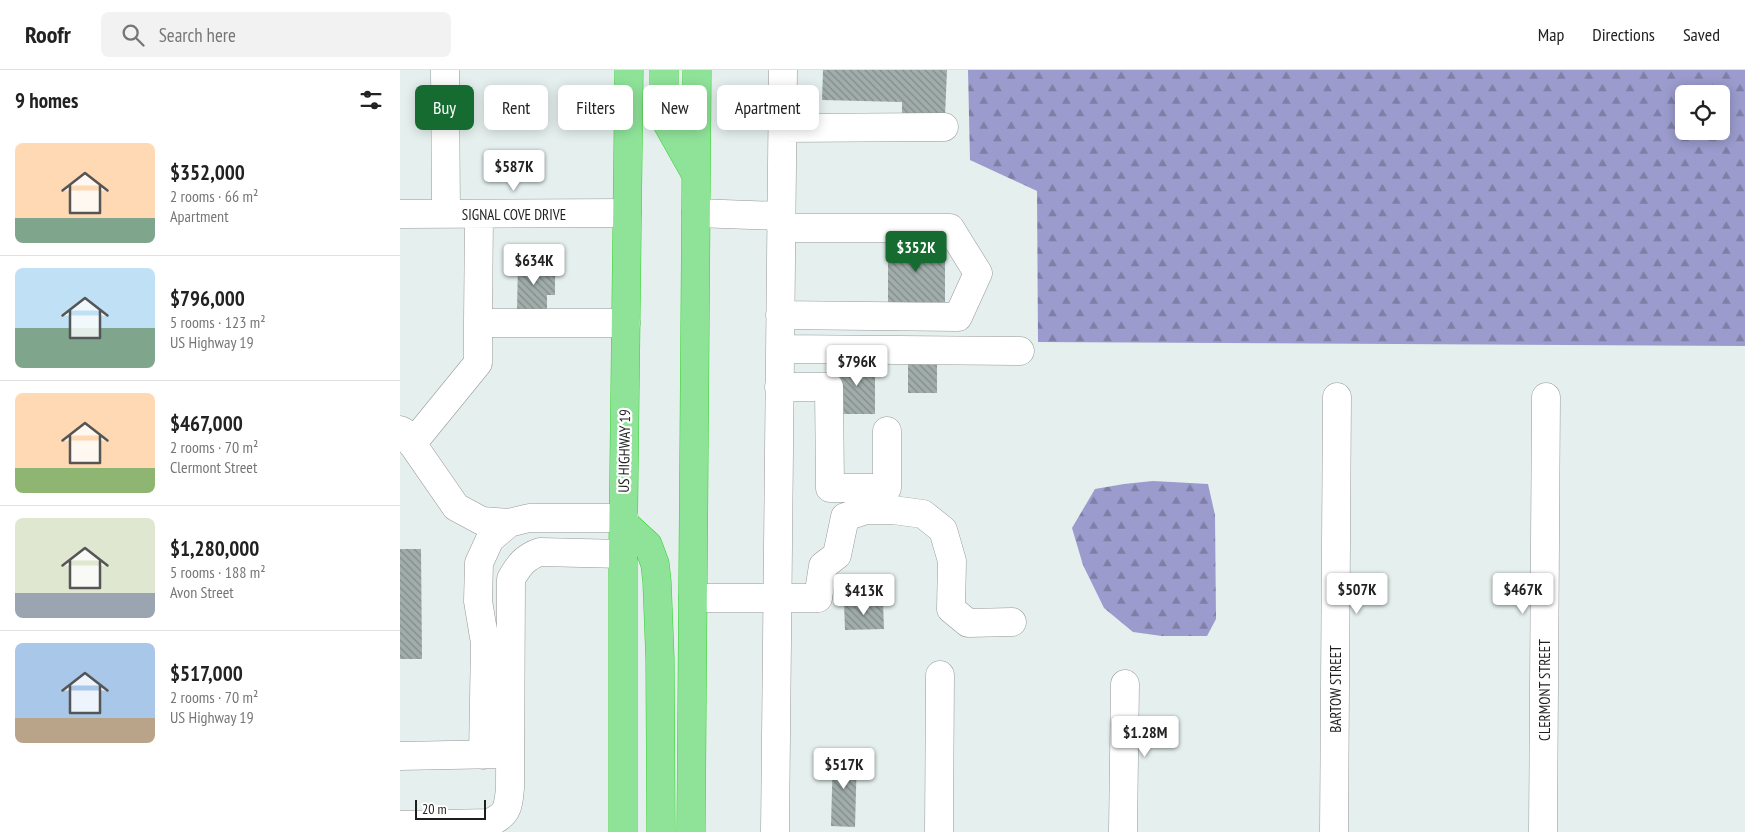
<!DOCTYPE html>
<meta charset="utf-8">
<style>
body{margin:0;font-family:"PT Sans Narrow",sans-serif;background:#f2f2f2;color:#222;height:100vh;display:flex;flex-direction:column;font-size:19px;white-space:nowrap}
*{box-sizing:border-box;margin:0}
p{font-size:16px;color:#767676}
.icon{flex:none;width:28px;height:28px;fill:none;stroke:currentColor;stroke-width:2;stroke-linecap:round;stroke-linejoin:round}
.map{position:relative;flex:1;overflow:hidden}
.panel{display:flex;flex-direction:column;background:#fff;width:400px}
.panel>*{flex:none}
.banner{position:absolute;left:15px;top:15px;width:475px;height:45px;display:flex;gap:10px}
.fabs{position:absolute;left:1275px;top:15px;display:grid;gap:10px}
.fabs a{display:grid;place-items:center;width:55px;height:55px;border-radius:8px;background:#fff;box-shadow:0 2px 12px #0003;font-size:25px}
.scale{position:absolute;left:15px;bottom:12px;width:71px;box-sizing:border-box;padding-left:5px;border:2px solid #1e1e1e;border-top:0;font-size:14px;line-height:18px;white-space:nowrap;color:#1e1e1e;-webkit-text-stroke:4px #fff;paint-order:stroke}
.price{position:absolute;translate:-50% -42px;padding:0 11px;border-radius:5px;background:#fff;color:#222;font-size:16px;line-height:32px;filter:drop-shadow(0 1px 2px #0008)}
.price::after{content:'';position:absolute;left:50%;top:30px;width:15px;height:11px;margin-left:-8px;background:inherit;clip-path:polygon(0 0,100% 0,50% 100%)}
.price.active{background:#166b30;color:#fff}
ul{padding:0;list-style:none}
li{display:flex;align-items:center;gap:15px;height:125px;padding:0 15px}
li+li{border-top:1px solid #e0e0e0}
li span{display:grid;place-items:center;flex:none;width:140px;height:100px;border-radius:8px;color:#555}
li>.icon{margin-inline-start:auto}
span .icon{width:60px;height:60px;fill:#fffc;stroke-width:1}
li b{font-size:21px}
h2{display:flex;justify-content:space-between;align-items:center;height:60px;padding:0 15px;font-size:21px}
.tag{padding:0 18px;border-radius:8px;background:#fff;box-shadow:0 2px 12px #0003;font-size:18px;line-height:45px}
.tag.active{background:#166b30;color:#fff}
header{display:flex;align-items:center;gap:30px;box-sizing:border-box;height:70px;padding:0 25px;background:#fff;border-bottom:1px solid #e0e0e0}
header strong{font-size:24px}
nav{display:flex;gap:28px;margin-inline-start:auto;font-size:18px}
.search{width:350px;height:45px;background:#f2f2f2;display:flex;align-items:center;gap:12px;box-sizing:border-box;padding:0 18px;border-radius:8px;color:#767676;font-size:19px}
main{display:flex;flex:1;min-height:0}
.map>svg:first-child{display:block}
.forest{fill:url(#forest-firs);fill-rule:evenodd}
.building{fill:url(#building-back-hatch)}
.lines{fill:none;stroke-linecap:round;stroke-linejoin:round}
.minor-casing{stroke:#989898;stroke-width:29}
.highway-casing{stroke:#30d42a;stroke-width:29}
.minor{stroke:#fff;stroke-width:28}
.highway{stroke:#8fe399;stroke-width:28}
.labels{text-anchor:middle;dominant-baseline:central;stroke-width:4.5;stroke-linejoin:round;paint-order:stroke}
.street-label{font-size:15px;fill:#1e1e1e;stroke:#fff}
</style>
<header>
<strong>Roofr</strong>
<div class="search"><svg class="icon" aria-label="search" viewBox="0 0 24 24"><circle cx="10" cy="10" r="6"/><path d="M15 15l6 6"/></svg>Search here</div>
<nav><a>Map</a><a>Directions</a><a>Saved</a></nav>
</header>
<main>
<section class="panel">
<h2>9 homes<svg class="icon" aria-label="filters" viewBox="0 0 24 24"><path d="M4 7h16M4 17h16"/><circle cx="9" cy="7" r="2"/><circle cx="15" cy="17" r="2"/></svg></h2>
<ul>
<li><span style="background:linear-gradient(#ffd9b3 75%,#7fa58c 0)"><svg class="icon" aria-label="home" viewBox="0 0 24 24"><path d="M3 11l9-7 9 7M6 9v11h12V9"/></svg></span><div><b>$352,000</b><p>2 rooms · 66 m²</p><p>Apartment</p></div></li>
<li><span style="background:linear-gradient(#bfe0f5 60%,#7fa58c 0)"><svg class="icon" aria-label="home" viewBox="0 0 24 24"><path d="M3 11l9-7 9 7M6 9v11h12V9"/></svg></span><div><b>$796,000</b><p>5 rooms · 123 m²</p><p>US Highway 19</p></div></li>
<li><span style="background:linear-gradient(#ffd9b3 75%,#8fb573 0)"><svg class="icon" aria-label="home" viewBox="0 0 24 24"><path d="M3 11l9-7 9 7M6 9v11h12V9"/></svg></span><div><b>$467,000</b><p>2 rooms · 70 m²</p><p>Clermont Street</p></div></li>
<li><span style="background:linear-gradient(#dfe7d0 75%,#9aa5b1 0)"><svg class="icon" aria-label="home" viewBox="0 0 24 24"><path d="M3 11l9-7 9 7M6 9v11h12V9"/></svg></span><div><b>$1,280,000</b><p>5 rooms · 188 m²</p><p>Avon Street</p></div></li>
<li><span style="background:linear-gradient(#a9c7e8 75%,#b9a48a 0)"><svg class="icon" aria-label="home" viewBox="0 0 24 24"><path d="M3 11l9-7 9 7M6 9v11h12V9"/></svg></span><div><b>$517,000</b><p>2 rooms · 70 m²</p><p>US Highway 19</p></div></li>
</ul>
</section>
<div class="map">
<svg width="1345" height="762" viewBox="0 0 1345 762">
<defs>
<pattern id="forest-firs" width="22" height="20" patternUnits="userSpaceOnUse" patternTransform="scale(1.25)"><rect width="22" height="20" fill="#9b9bcd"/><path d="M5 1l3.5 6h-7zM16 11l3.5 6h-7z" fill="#7e7ea6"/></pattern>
<pattern id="building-back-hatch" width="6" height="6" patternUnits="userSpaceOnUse" patternTransform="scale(1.25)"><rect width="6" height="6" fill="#a0adaa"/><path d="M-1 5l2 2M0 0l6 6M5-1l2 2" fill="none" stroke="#828c8a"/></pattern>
</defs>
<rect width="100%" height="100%" fill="#e4efee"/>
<path class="forest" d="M568,0H1345V276L638,272L637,121L570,90ZM1284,24H1321V61H1284Z
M753,411L808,414L815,445L816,549L807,566H762L733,562L704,538L683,495L672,458L695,419L724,414Z"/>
<path class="building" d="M423,0H547L545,46L502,45V32L422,30Z
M488,174H545V232H488Z
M118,190L147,191L146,199H155V225H147V242H117Z
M508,288H537V323H508Z
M439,290H475V344H439Z
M0,479H21L22,589H0Z
M483,532L484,559L445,560L444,533Z
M433,684L457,685L455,757L431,756Z"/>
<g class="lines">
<defs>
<path id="minor" d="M45,0L46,144
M382,58L544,57
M296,143L381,146
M0,144L227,143
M79,144L78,253H226
M380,245L558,247L578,203L550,158H381
M380,279L620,281
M379,317H429L430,418H487V361
M0,360L4,362L56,437L82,451L109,453
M12,374L78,293V253
M293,528H418L423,496L437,485L445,447L466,440H493L523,444L543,460L552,491L551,539L568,553L612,552
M83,685L85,573L78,531L79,493L90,469L109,453L129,448H224
M0,686L101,684
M0,755L89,753C108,744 108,738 110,718L111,509C119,495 125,487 140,482L223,484
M375,762L383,0
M539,762L540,605
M723,762L725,614
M934,762L937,327
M1143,762L1146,327"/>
<path id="highway" d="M264,0V48L295,103
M224,453L248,475L255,494L257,512L260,589L261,762
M223,762V481L229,0
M291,762L297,0"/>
</defs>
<use href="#minor" class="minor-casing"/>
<use href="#highway" class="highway-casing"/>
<use href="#minor" class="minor"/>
<use href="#highway" class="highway"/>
</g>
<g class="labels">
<g class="street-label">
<text x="114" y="144">SIGNAL COVE DRIVE</text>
<text transform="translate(224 381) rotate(-89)">US HIGHWAY 19</text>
<text transform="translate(935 619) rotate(-90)">BARTOW STREET</text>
<text transform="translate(1144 620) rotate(-90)">CLERMONT STREET</text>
</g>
</g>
</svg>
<div class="fabs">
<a><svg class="icon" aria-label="locate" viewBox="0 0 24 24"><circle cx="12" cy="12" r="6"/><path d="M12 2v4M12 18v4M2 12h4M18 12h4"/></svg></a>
</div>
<div class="scale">20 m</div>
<b class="price" style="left:114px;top:122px">$587K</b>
<b class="price active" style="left:516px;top:203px">$352K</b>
<b class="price" style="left:134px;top:216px">$634K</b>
<b class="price" style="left:457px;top:317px">$796K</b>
<b class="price" style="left:957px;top:545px">$507K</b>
<b class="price" style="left:1123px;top:545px">$467K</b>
<b class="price" style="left:464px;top:546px">$413K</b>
<b class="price" style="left:745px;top:688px">$1.28M</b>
<b class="price" style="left:444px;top:720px">$517K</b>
<div class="banner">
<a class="tag active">Buy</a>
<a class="tag">Rent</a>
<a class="tag">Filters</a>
<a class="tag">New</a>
<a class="tag">Apartment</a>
</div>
</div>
</main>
